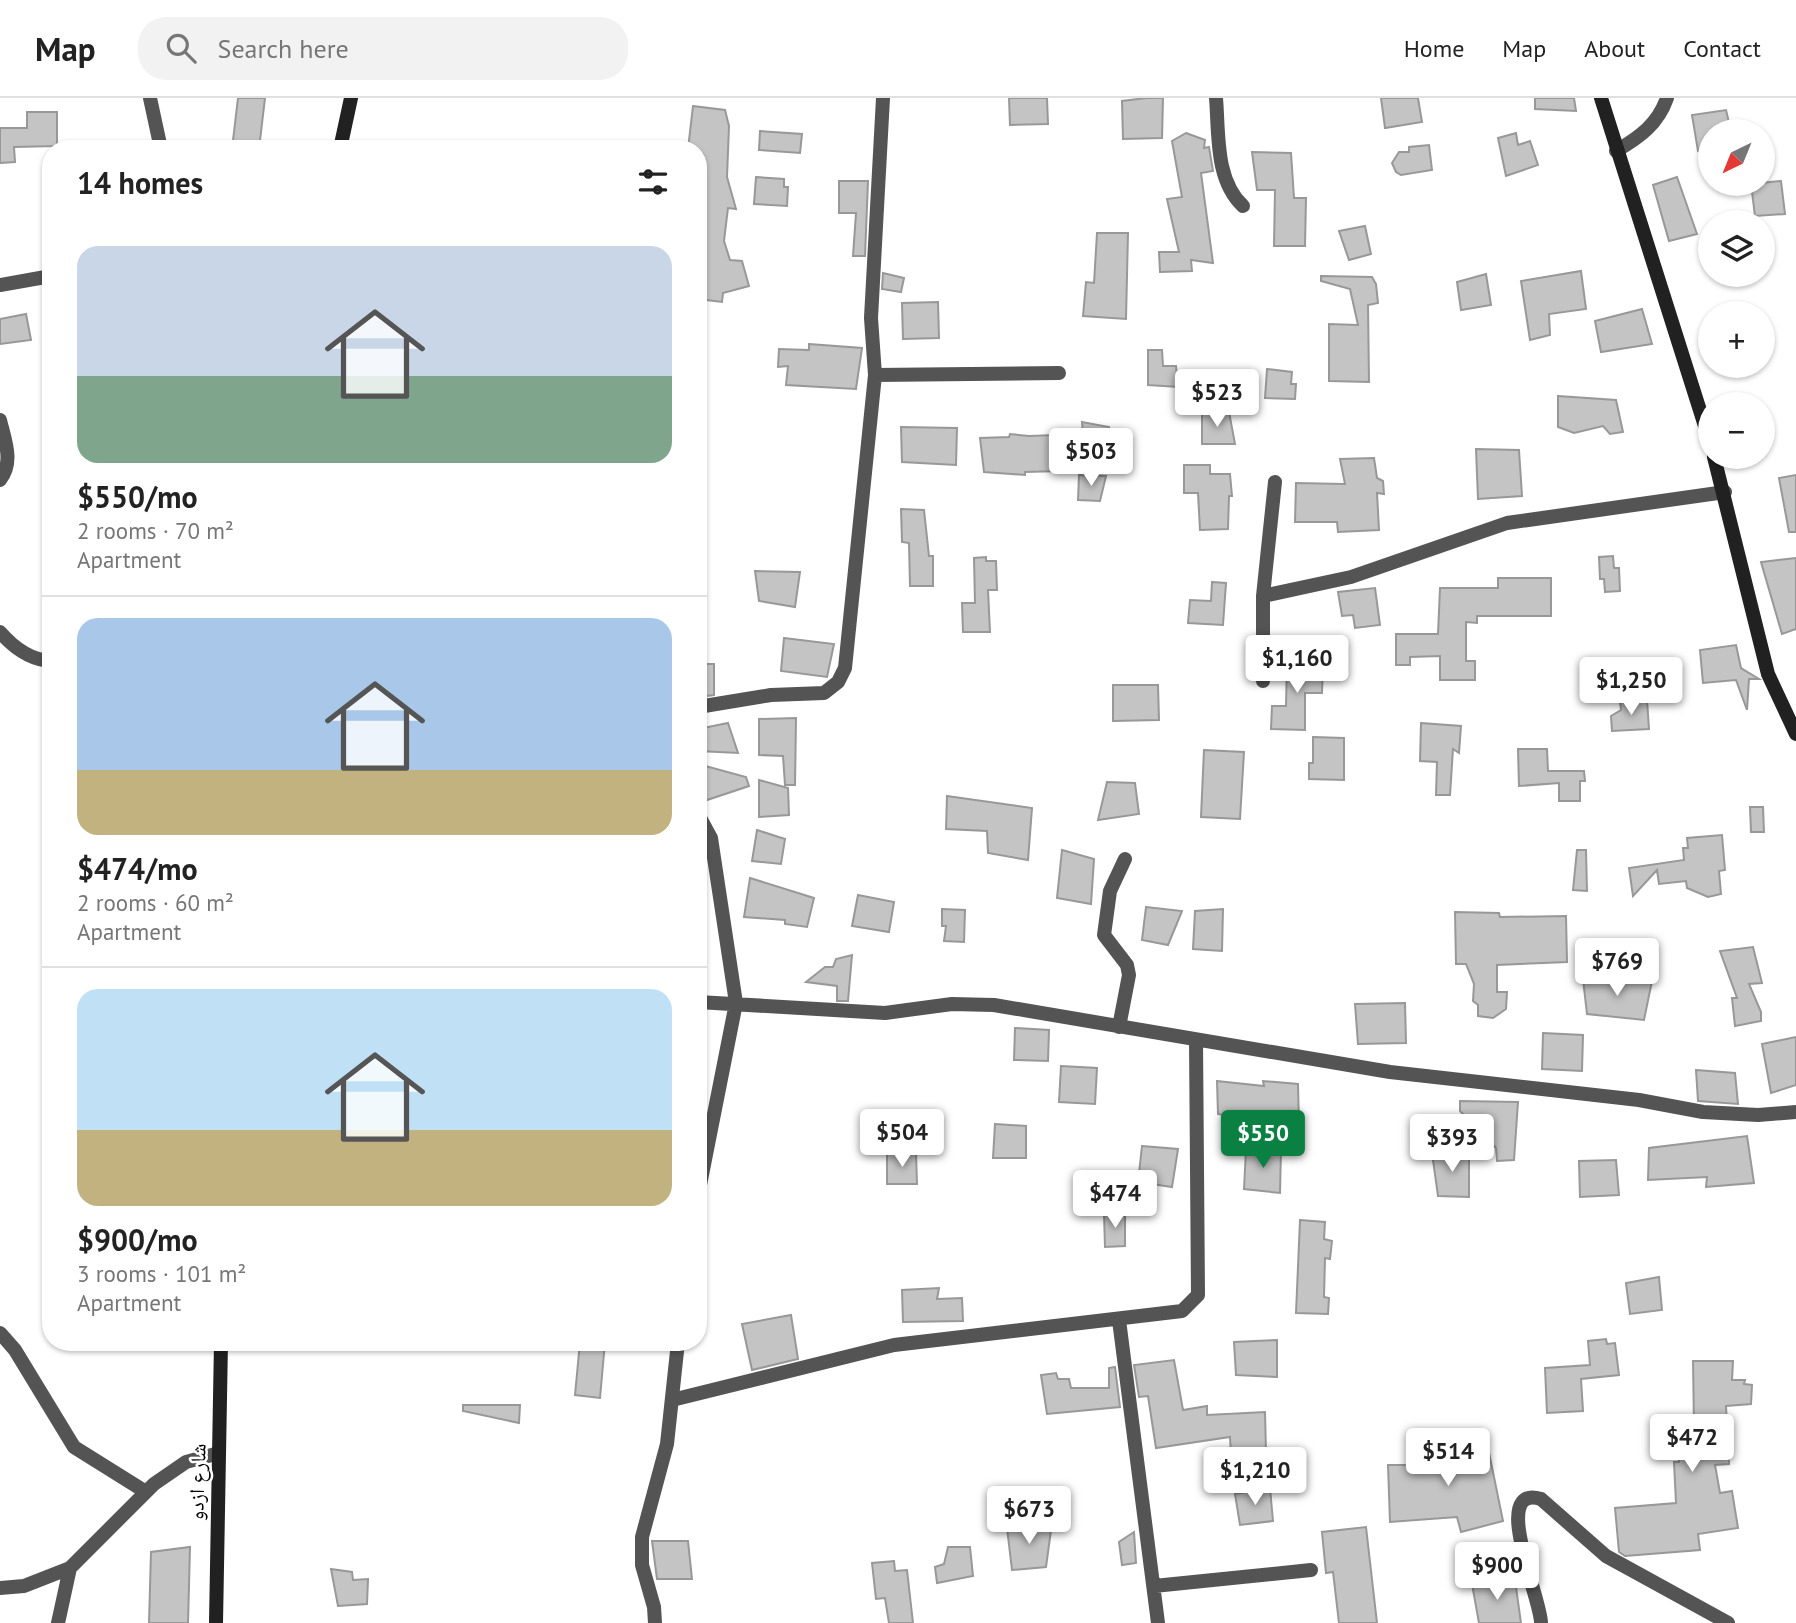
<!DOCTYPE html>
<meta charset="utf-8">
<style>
body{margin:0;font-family:"PT Sans","Noto Naskh Arabic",sans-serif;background:#f2f2f2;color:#222;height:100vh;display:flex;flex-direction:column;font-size:26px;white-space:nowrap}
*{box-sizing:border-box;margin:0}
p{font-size:23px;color:#767676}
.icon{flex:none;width:38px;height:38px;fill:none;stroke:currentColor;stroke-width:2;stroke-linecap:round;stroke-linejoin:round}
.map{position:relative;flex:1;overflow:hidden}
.drawer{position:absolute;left:42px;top:42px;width:665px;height:1211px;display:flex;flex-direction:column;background:#fff;border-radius:28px;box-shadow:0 2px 5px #0004}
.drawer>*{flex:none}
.needle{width:46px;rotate:223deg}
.fabs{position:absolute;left:1698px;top:21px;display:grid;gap:14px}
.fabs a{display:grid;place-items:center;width:77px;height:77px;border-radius:50%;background:#fff;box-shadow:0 2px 5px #0004;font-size:35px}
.price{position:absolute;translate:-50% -60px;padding:0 16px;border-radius:7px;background:#fff;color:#222;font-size:23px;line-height:46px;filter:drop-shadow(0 2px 4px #0008)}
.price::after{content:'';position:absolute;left:50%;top:42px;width:21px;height:16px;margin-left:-10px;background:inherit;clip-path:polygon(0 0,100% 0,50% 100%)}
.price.selected{background:#0b8043;color:#fff}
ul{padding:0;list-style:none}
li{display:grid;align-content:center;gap:14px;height:371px;padding:0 35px}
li+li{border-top:2px solid #e0e0e0}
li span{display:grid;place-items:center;height:217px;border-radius:21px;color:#555}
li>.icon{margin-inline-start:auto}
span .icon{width:126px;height:126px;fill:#fffc;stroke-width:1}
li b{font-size:30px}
h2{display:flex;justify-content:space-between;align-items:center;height:84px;padding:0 35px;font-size:30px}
header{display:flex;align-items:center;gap:42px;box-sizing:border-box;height:98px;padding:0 35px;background:#fff;border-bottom:2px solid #e0e0e0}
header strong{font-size:33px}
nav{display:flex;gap:38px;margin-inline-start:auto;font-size:24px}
.search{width:490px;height:63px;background:#f2f2f2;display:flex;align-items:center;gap:18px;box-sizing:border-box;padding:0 24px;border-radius:28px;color:#767676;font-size:26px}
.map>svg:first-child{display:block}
.building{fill:#c4c4c4;stroke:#989898;stroke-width:2}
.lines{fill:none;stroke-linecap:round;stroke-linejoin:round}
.street{stroke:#545454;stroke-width:14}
.secondary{stroke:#212121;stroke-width:14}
.labels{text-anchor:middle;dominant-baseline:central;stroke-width:5;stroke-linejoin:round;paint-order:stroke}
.street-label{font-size:21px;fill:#000;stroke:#fff}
</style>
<header>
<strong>Map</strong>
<div class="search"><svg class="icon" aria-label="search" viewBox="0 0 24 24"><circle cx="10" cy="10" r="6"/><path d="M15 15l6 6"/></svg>Search here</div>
<nav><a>Home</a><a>Map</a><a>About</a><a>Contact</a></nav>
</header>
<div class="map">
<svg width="1796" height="1525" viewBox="0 0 1796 1525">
<rect width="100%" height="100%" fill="#fff"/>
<path class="building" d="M238,0H265L259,51H232Z
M1009,0H1047L1048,26L1010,27Z
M1146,0H1163L1162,40L1123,41L1122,3Z
M1381,0H1418L1422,24L1385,30Z
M1535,0H1574L1576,13L1535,11Z
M693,8L725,12L729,28L727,79L736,111L728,110L724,143L730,162L742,163L749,188L723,195L722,204L698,201V51H688Z
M1726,12L1731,33H1710V51L1698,53L1692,17Z
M27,14H57V48L14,49L15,64L0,65V30H27Z
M760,33L802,36L800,55L759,52Z
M1186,35L1205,42L1204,50L1209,49L1213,73L1201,75L1213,165L1191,162L1192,173L1160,174L1159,154H1179L1167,101L1182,99L1172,43Z
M1516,35L1518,47L1530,43L1538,67L1506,78L1498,40Z
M1429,47L1432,72L1401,77L1396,74L1392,65L1399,54H1409V49Z
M1252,54L1291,55L1294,100H1306L1305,148H1274L1275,92H1257Z
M756,79L784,81V89H788L787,108L754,106Z
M1677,79L1697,136L1669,143L1653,87Z
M839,83H868L865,158H853L856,115H839Z
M1781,83L1785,116L1755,118L1751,86Z
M1365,128L1371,156L1349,162L1339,133Z
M1097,135H1128L1126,221L1083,218L1086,184L1094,185Z
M1581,173L1586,211L1549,216L1550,237L1530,242L1521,183Z
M883,175L904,180L901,194L882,191Z
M1486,176L1491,207L1461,212L1457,184Z
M1321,178L1372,179L1376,186L1378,205L1368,207L1369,284L1329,283V226L1358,227L1350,191L1321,183Z
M938,204L939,240L903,241L902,205Z
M1642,211L1652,246L1601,254L1595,223Z
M26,216L31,242L0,246V221Z
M809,246L862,250L856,291L786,287L788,268L778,269L779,251L809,252Z
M1148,252H1162L1163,268H1176L1178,289L1148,287Z
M1267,271L1292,274L1291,286H1296L1295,301L1265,300Z
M1558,298L1616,302L1623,334L1610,336L1603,328L1574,335L1558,329Z
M1202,314H1229L1235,346H1202Z
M1082,324L1109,329V347L1062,351L1061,373L1025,374V377L984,374L980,340L1009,339L1010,336L1029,338L1083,336Z
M901,329L957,330L956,367L902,364Z
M1476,351L1519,352L1522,398L1478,401Z
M1374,360L1377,380L1383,383L1384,396L1377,395L1379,432L1338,434L1337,424H1295L1296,385L1345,386L1340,361Z
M1184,367H1210V376H1230L1232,398H1229L1228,431L1200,432L1198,395H1184Z
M1079,377L1106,378L1100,403L1078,402Z
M1796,377V434H1789L1779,380Z
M901,411L924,412L929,458H933V488H910L909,445L902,444Z
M1613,458L1614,470H1619L1620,493L1605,494L1604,481H1600L1599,459Z
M986,459V463H996L997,492H988L990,534H963L962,505H975L974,460Z
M1796,460V531L1782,536L1761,464Z
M755,473L800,474L795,509L759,503Z
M1498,480H1551V518H1477V525L1466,524V563H1475V582H1440V558L1410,559V567H1396V536H1438L1440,490H1498Z
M1212,484L1226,485L1223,527L1188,525L1190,502L1211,503Z
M1375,490L1380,527L1355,530L1353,517L1342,518L1338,494Z
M784,540L834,546L827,579L781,573Z
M1736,547L1741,570L1759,581H1749L1747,612L1736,582L1703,585L1700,552Z
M1287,564L1323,566L1322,595H1305V632L1271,631L1272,608H1286Z
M698,566H714V597L698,599Z
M1113,587H1158L1159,622L1113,623Z
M1647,602L1649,631L1612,633L1611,618L1621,612L1620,604Z
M796,620L795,687H785L783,658L759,657V621Z
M728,625L738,655L698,653V631Z
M1421,625L1461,628L1459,655L1453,651L1450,697H1436L1437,664L1420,663Z
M1313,639L1344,640V682L1309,681V665H1313Z
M1518,651H1547L1548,673H1584L1585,683H1580V703H1559V685L1519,688Z
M1204,652L1244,654L1240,721L1201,719Z
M698,666L746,679L749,688L698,705Z
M759,682L788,690L789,717L759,719Z
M1107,684L1135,685L1139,716L1098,722Z
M947,698L1032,710L1028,762L988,755L987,733L946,731Z
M1750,709H1763L1764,734H1751Z
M757,732L785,741L781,766L752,763Z
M1722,737L1725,772L1719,773L1721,796L1708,799L1687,790L1686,783L1659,786L1657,772L1633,798L1629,770L1684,762L1683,750H1688L1687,740Z
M1062,752L1094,761L1091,806L1057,800Z
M1577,752H1586L1587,793L1573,792Z
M750,780L814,800L807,829L785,826V822L744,819Z
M858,797L894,804L889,834L852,828Z
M1146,809L1182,813L1168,847L1142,842Z
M942,811L965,812L964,844L944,843L946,828H942Z
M1223,811L1222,853L1193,851L1195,813Z
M1455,814L1499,815L1500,819L1566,818L1567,864L1497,867V894H1507L1506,911L1493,920L1478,918V907L1473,903L1474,886L1466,866H1456Z
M1753,849L1762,885L1749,886L1761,914V923L1735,928L1732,900H1737L1720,853Z
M852,857L848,903H837V888L806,884L825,869H833L836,861Z
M1583,881L1652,883L1644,922L1587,916Z
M1405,905L1406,945L1358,946L1355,906Z
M1015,930L1049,932L1048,963L1014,962Z
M1543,935L1583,937L1582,973L1542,971Z
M1796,939V987L1771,995L1762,946Z
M1061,968L1097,970L1095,1006L1059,1004Z
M1696,972L1735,975L1738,1006L1698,1003Z
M1217,983L1264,988L1263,983L1298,986L1299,1027L1267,1026L1218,1016Z
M1460,1003L1518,1004L1514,1062L1497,1063L1496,1050L1460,1013Z
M995,1026L1026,1028V1060H993Z
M1747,1038L1754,1085L1706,1089L1707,1079L1648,1082L1649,1050Z
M1142,1048L1178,1051L1172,1089L1138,1084Z
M1246,1051L1281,1052L1280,1095L1244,1091Z
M1469,1054V1099L1438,1098L1432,1055Z
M887,1055H916L917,1086H887Z
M1616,1062L1619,1097L1580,1099L1579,1063Z
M1104,1115H1125V1148L1105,1149Z
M1300,1122L1325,1124L1324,1141L1332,1143L1330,1161L1325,1160L1324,1199L1329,1200L1328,1216L1296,1215Z
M1659,1179L1662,1212L1630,1216L1626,1185Z
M939,1190L937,1201L962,1200L963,1223L903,1224L902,1192Z
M791,1217L798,1261L752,1272L742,1226Z
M1606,1241L1607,1246L1615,1245L1619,1277L1581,1281L1583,1313L1547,1315L1545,1270L1590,1267L1588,1243Z
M1277,1242V1279L1236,1277L1234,1244Z
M580,1244H605L600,1300L575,1297Z
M1174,1262L1183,1312L1207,1308V1317L1265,1314L1266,1354L1231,1357L1230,1339L1156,1350L1148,1298L1139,1299L1134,1267Z
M1693,1263H1733L1732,1282H1745L1744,1286L1752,1287L1751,1306L1726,1308L1729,1366L1715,1367L1720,1395L1732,1393L1738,1430L1698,1436L1700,1452L1625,1458L1619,1454L1615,1410L1676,1405L1674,1364H1679L1678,1340L1686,1339L1685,1329H1694Z
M1115,1269L1120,1309L1047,1316L1041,1277L1056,1275L1058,1281H1069L1071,1290H1109V1270Z
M463,1307H520L519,1325L463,1313Z
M1486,1340L1503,1423L1461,1434L1457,1419L1390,1424L1388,1367H1444L1439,1348Z
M1270,1390L1273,1423L1240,1427L1235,1396Z
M1052,1425L1046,1469L1012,1472L1007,1430Z
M1366,1429L1377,1525H1339L1333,1474L1326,1475L1322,1434Z
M1134,1434L1136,1465L1122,1467L1119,1444Z
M652,1443H688L692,1481H657Z
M190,1449L188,1525H149L151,1454Z
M948,1449H970L973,1478L937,1485L935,1469L944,1466Z
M894,1463L895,1473L907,1472L913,1525H889L885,1500L876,1501L872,1465Z
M331,1471L352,1474L353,1482L368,1481L367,1506L338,1508Z
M1515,1482L1521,1525H1479L1472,1486Z"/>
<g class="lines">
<path class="street" d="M150,0L161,51
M1216,0C1219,36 1215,82 1243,108
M1616,53C1640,39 1658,26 1667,0
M0,187L51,178
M875,277L1059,275
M0,322C5,343 14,364 0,382
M1263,498L1351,479L1507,425L1725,394
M0,534C13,549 30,562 51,563
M1263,583V498L1275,384
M698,609L771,597L824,595L838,584L845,570L875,277L871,220L883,0
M698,716L711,740L736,905L698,1097
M698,904L885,915L952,906L994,907L1390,974L1639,1002L1703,1014L1758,1017L1796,1014
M1119,929L1129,877L1127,867L1104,837L1110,793L1125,761
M1119,1222L1158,1525
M0,1235L15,1252L74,1349L146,1394
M672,1302L894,1247L1182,1213L1198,1197L1196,942
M1154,1488L1311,1472
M0,1490L24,1488L70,1470L154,1386L186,1364L219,1355
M58,1525L70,1470
M655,1525L654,1509L642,1467V1439L667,1346L678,1244
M1541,1525C1542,1503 1489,1385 1541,1401L1606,1458L1728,1525"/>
<path class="secondary" d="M1601,0L1710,344
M340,51L351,0
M1714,359L1768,576L1796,636
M216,1525L221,1244"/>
</g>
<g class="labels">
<g class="street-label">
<text transform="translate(197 1384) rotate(-88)">شارع ازدو</text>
</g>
</g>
</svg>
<div class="fabs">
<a><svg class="needle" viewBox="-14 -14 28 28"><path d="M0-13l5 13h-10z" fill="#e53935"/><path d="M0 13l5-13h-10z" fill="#767676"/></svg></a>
<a><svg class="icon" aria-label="layers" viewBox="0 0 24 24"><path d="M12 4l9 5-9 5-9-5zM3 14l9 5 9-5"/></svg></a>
<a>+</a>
<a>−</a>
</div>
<b class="price" style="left:1217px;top:331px">$523</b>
<b class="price" style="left:1091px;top:390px">$503</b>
<b class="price" style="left:1297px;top:597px">$1,160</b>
<b class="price" style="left:1631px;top:619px">$1,250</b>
<b class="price" style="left:1617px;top:900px">$769</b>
<b class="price" style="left:902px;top:1071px">$504</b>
<b class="price selected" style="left:1263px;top:1072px">$550</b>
<b class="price" style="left:1452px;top:1076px">$393</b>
<b class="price" style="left:1115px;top:1132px">$474</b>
<b class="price" style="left:1692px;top:1376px">$472</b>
<b class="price" style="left:1448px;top:1390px">$514</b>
<b class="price" style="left:1255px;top:1409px">$1,210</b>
<b class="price" style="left:1029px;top:1448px">$673</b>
<b class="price" style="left:1497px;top:1504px">$900</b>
<section class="drawer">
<h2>14 homes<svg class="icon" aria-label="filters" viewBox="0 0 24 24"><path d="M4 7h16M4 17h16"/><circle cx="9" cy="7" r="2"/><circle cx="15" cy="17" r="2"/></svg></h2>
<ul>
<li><span style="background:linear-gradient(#c9d6e8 60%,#7fa58c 0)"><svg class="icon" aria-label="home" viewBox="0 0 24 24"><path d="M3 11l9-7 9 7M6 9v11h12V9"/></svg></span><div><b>$550/mo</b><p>2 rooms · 70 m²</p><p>Apartment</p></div></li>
<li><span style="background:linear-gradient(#a9c7e8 70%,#c2b280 0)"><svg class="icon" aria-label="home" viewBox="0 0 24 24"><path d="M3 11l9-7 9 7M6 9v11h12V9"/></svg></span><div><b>$474/mo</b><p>2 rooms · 60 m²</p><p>Apartment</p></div></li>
<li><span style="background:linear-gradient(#bfe0f5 65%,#c2b280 0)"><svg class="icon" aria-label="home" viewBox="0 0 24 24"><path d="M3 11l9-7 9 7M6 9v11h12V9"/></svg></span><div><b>$900/mo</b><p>3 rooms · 101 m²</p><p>Apartment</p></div></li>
</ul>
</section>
</div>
